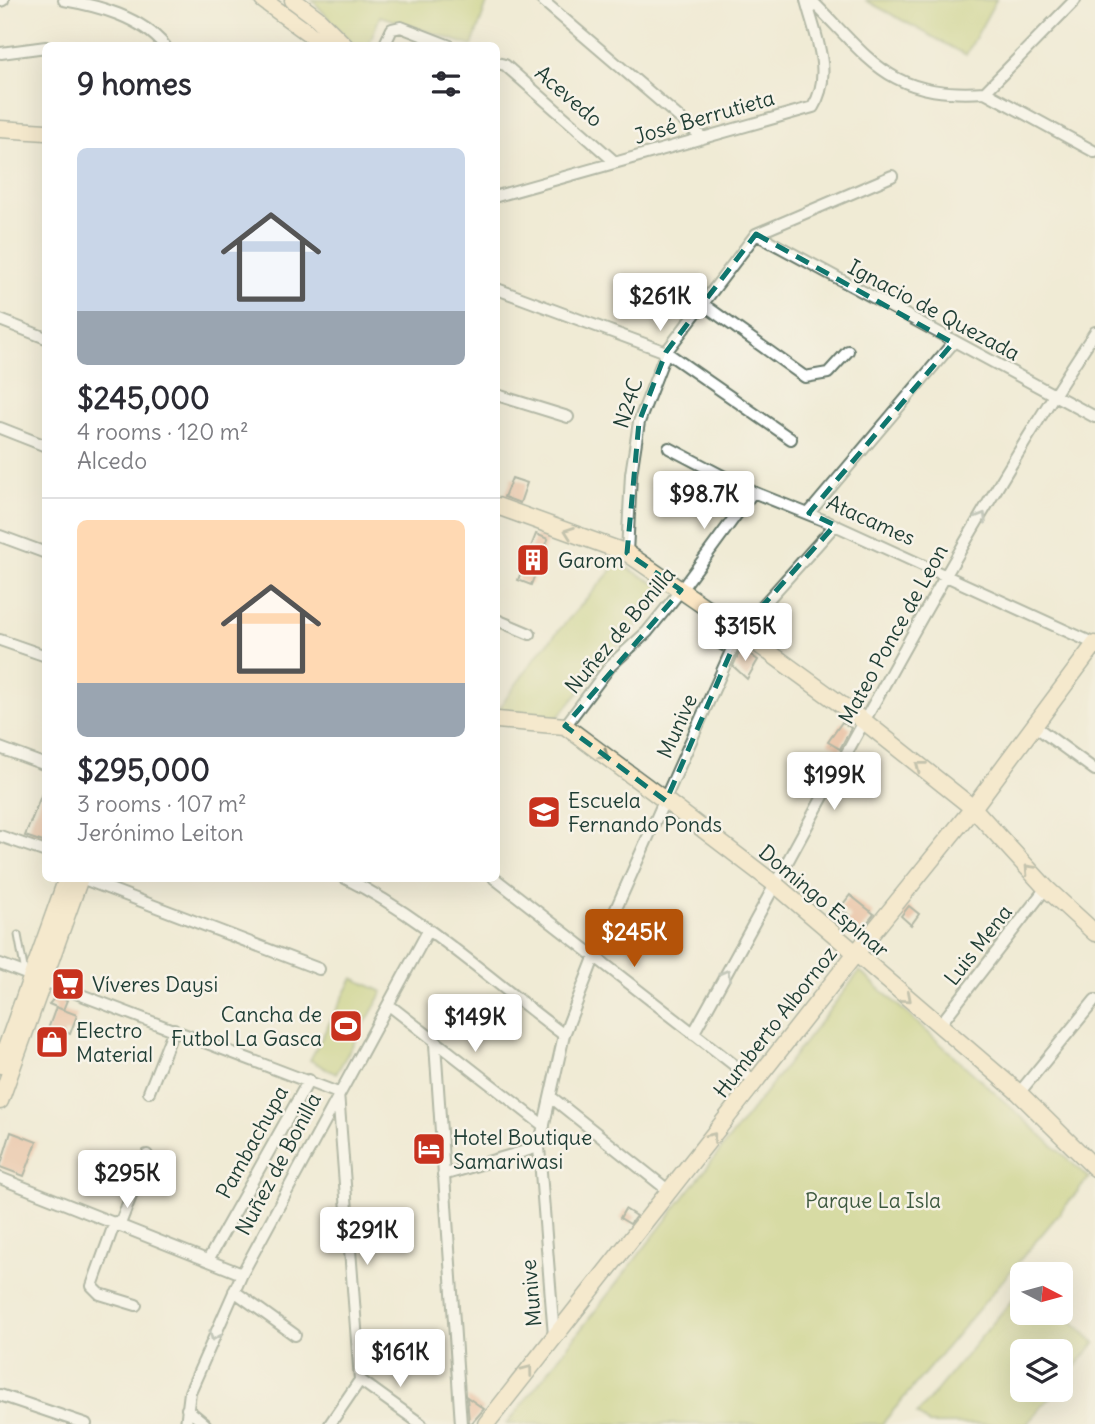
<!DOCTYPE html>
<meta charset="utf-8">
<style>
body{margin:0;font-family:Delius,sans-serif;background:#f2f2f3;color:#2b2b33;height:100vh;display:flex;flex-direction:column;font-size:26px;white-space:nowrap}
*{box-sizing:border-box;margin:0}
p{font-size:23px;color:#7c7c81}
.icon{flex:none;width:38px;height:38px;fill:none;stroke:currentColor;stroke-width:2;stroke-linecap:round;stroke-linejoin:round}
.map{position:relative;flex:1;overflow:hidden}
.side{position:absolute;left:42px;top:42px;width:458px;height:840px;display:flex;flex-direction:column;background:#fff;border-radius:10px;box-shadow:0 7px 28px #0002}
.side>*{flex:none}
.needle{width:46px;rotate:96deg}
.tools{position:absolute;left:1010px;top:1262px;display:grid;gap:14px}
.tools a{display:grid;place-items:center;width:63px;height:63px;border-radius:10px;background:#fff;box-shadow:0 7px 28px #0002;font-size:35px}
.price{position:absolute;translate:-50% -60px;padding:0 16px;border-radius:7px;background:#fff;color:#222;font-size:23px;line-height:46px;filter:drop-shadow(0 2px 4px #0008)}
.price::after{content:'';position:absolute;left:50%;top:42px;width:21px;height:16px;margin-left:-10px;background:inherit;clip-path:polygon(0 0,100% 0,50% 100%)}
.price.current{background:#b45309;color:#fff}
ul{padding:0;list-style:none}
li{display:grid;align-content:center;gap:14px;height:371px;padding:0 35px}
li+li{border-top:2px solid #e1e1e2}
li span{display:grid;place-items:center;height:217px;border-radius:10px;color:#555}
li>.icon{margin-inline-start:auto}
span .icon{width:126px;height:126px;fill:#fffc;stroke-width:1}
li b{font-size:30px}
h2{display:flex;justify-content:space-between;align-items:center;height:84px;padding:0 35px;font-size:30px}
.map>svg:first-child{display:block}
.green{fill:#b9c769;stroke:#6c824e;stroke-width:2}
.building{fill:#e5a07f}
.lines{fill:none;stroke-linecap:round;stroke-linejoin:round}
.lane-casing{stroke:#687a6c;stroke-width:9}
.street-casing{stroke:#687a6c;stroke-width:14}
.secondary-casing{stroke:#687a6c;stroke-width:19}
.lane{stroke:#fff;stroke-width:5}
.street{stroke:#fff;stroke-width:10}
.secondary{stroke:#fbe6c4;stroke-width:16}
.oneway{stroke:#8f9e9a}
.oneway2{stroke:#8d927c}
.marked{fill:none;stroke:#0f766e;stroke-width:5;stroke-dasharray:14 9;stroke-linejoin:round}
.labels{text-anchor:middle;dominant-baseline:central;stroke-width:5;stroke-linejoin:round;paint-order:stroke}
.street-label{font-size:21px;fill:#1f3d34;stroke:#f7f3e8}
.poi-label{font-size:21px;fill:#1f3d34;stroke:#f7f3e8;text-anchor:start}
.park-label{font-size:21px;fill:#3e593f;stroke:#f7f3e8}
</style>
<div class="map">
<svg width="1095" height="1424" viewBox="0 0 1095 1424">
<rect width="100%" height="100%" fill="#f7f3e8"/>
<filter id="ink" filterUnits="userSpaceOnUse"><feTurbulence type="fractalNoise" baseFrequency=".0143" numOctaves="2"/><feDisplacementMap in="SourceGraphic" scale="14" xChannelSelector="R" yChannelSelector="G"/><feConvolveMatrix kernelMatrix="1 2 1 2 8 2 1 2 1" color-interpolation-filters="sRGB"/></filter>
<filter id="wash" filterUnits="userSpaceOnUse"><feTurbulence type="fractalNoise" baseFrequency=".00686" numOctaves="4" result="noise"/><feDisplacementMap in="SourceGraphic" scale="28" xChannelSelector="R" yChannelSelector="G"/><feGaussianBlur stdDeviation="1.57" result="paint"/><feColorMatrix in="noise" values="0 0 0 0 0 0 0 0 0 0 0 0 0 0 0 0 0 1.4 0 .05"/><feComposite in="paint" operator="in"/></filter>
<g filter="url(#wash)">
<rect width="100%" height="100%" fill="#f0ebd5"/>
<path class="green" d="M312,0H488L472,46L380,16L369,45H353Z
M865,0H996L966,55Z
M618,563L667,590L558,717L497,711L538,654Z
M860,971L1089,1178L882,1424H507Z
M353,978L383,992L336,1074L310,1060Z
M1022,1288V1312L1061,1311L1095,1343L1061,1384L1060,1351H1022V1390H1056L1027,1424H929L917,1414Z"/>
<g id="blocks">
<path class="building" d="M512,478L527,483L520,503L504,497Z
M536,534L548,539L531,585L518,580Z
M718,632L729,637L722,651L705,642L707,638L714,640Z
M741,648L758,660L747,679L733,666Z
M842,722L851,728L840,749L828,742Z
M45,786H46V843L25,836Z
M850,895L874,914L859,933L846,923L851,917L840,908Z
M909,906L919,914L911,925L901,916Z
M56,996L67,1000L63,1010L49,1004Z
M56,1007L77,1015L70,1034L65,1032L58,1052L42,1046Z
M11,1132L37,1142L24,1176L0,1167Z
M625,1209L636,1216L630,1224L620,1218Z
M467,1397L484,1409L471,1424L469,1422Z"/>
</g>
</g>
<g filter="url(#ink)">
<use href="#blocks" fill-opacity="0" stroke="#687a6c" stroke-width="2"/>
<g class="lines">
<defs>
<path id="lane" d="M18,935L25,973"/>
<path id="street" d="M64,0C99,6 141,17 165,46
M542,0L702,137
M811,0C873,62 889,98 985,92L1075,0
M0,1L3,0
M384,46L392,29L401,27L450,46
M1,53L46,47
M497,63L505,65L615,162
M985,92L1095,152
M497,196L813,107C834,73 815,36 806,0
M756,234L1095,417
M497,289L666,352L791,439
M703,304L805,377L828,373L848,351
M0,320L46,338
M497,395L568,417
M0,428L46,446
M669,448L753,492L828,522L1095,644
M809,513L953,343
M0,536L46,553
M627,553L631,474L639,422L666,352L756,234L892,176
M497,620L530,634
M0,640L46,656
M565,726L611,665L647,632L681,590L753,492
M1036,727L1095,770
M0,748L46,765
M0,836L46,852
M81,878L319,969
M345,878C425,918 493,982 564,1035
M494,878L756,1082
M0,964L338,1093
M389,1005L544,1126
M939,1026L1046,888
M693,1034C824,799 946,557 1095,332
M435,1044L461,1424
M149,1092L174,1029
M1019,1093L1095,1000
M551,1097L669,1191
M443,1175L539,1147
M0,1178L242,1274
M115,1222L92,1286L100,1294L136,1305
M120,1224L147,1155
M208,1260L309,1080
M234,1291L295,1335
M554,1336L539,1147L564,1035L594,958L740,631L835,525
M360,1380L421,1424
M0,1395L86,1424
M187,1409L205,1424
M186,1424L190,1392L242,1274L428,931
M330,1424L360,1380L338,1093"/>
<path id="secondary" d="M263,0L326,46
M293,0L317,18L345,46
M0,129L46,132
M497,506L627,553L740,631L865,722L973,808L1046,888L1095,933
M497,720L565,726L666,801L776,885L864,960L1019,1093L1095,1168
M0,1065L67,878
M0,1101L80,878
M486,1424L856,953L973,808L1095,644"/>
</defs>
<use href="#lane" class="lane-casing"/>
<use href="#street" class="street-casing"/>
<use href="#secondary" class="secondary-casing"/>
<use href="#lane" class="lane"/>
<use href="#street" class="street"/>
<use href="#secondary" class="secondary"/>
</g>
<defs><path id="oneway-chevron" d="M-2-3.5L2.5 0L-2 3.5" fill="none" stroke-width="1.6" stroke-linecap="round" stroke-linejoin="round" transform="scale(1.75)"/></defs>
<g class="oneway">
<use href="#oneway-chevron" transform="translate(982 517) rotate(-59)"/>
<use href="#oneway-chevron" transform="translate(726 974) rotate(-61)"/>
<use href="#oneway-chevron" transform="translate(214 1336) rotate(114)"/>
</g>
<g class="oneway2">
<use href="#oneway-chevron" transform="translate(569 532) rotate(-160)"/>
<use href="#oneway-chevron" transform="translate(604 755) rotate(37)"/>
<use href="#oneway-chevron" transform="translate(920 766) rotate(-142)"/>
<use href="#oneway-chevron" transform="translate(1029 869) rotate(-133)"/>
<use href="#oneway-chevron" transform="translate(907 998) rotate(41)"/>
<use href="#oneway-chevron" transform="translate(712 1137) rotate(-51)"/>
<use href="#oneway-chevron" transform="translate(528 1370) rotate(-53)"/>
</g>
</g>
<path d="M0 0H1095V1424H0ZM756,234L953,343L809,513L835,525L740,631L666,801L565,726L681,590L627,553L639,422L666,352Z" fill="#f0ebd5" fill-opacity=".55" fill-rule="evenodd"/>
<path class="marked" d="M756,234L953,343L809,513L835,525L740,631L666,801L565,726L681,590L627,553L639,422L666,352Z"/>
<defs>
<symbol id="building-square" viewBox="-11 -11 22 22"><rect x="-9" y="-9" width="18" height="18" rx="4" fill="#c8321e" stroke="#f7f3e8"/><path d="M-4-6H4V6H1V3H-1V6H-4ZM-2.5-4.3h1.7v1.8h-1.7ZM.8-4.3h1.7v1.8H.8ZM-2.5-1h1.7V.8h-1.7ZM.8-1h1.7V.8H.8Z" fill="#fff"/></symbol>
<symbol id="school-square" viewBox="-11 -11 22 22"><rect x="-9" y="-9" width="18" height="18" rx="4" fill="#c8321e" stroke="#f7f3e8"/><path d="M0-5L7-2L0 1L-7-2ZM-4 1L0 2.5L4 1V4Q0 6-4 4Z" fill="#fff"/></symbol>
<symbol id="supermarket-square" viewBox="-11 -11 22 22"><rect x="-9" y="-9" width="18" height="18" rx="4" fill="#c8321e" stroke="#f7f3e8"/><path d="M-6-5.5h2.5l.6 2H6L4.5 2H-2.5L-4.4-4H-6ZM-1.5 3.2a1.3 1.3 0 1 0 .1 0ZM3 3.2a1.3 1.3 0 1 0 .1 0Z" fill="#fff"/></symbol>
<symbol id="stadium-square" viewBox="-11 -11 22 22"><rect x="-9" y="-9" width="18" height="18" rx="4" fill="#c8321e" stroke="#f7f3e8"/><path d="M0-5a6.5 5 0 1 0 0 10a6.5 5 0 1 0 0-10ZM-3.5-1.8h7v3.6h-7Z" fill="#fff"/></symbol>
<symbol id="shop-square" viewBox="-11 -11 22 22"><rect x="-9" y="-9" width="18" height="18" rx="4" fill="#c8321e" stroke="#f7f3e8"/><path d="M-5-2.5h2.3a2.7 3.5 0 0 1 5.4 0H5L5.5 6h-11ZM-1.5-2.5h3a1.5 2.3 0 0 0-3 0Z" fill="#fff"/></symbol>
<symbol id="hotel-square" viewBox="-11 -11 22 22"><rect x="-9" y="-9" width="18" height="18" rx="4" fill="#c8321e" stroke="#f7f3e8"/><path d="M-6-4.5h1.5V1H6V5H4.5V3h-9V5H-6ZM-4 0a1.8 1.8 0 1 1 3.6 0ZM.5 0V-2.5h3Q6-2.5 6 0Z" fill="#fff"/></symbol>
</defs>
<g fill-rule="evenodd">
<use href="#building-square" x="514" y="541" width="38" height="38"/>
<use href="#school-square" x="525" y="793" width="38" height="38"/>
<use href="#supermarket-square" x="49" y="965" width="38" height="38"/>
<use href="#stadium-square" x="327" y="1007" width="38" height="38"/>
<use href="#shop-square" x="33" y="1023" width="38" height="38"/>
<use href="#hotel-square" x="410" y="1130" width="38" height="38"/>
</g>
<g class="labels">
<g class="street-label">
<text transform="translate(569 96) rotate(41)">Acevedo</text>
<text transform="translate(704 117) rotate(-16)">José Berrutieta</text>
<text transform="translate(934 310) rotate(28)">Ignacio de Quezada</text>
<text transform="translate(628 403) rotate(-72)">N24C</text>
<text transform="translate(871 520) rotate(24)">Atacames</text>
<text transform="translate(620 630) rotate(-50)">Nuñez de Bonilla</text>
<text transform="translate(893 634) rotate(-61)">Mateo Ponce de Leon</text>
<text transform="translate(677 726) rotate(-66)">Munive</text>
<text transform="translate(824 901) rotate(40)">Domingo Espinar</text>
<text transform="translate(978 945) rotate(-52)">Luis Mena</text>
<text transform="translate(775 1022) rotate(-52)">Humberto Albornoz</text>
<text transform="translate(252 1142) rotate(-61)">Pambachupa</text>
<text transform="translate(278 1164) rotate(-62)">Nuñez de Bonilla</text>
<text transform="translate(531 1293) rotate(-95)">Munive</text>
</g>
<g class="poi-label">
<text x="558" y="560">Garom</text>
<text x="568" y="800">Escuela<tspan x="568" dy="24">Fernando Ponds</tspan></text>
<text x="92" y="984">Víveres Daysi</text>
<text x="322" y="1014" text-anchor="end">Cancha de<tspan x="322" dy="24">Futbol La Gasca</tspan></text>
<text x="76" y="1030">Electro<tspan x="76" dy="24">Material</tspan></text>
<text x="453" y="1137">Hotel Boutique<tspan x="453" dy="24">Samariwasi</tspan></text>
</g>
<g class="park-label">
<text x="873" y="1200">Parque La Isla</text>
</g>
</g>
</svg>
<div class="tools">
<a><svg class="needle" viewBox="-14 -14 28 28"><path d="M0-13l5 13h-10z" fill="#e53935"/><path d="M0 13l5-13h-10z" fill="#7c7c81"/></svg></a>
<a><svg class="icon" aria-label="layers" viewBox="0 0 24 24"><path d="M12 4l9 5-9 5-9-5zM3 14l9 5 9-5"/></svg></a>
</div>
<b class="price" style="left:660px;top:333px">$261K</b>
<b class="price" style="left:704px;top:531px">$98.7K</b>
<b class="price" style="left:745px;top:663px">$315K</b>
<b class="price" style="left:834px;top:812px">$199K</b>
<b class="price current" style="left:634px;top:969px">$245K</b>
<b class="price" style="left:475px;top:1054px">$149K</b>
<b class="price" style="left:127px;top:1210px">$295K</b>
<b class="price" style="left:367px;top:1267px">$291K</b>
<b class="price" style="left:400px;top:1389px">$161K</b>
<section class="side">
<h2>9 homes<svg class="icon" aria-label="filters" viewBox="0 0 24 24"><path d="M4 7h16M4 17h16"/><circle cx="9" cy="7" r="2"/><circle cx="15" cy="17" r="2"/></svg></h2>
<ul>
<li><span style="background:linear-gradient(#c9d6e8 75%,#9aa5b1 0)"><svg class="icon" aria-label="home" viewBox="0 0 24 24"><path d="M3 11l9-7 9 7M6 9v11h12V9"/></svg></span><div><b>$245,000</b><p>4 rooms · 120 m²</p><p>Alcedo</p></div></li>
<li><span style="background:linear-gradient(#ffd9b3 75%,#9aa5b1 0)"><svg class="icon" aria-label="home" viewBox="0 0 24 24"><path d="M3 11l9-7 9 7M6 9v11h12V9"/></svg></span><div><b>$295,000</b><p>3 rooms · 107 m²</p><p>Jerónimo Leiton</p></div></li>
</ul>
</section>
</div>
